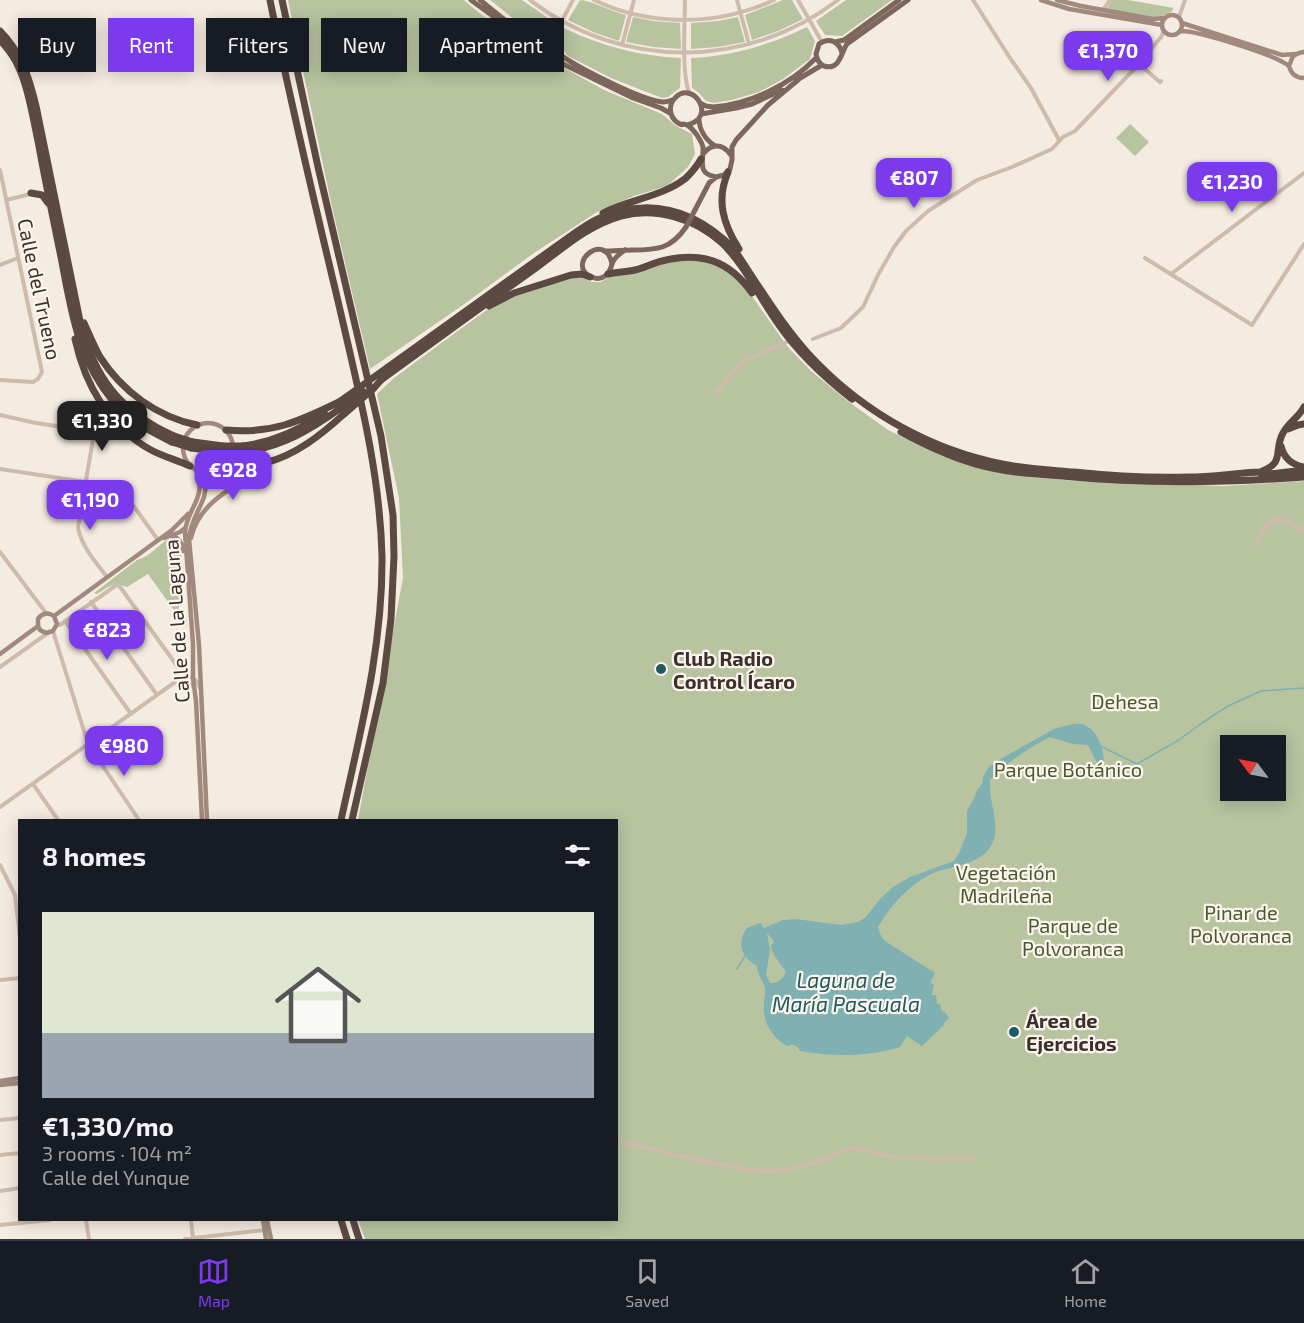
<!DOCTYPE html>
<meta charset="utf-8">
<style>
body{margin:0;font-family:"Exo 2",sans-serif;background:#20242c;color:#f1f3f6;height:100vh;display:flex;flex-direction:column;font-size:22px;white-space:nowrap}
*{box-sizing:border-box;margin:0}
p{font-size:20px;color:#9ea1a6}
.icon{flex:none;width:33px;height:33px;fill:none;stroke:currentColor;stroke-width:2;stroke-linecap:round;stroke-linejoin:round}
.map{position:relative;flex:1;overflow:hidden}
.panel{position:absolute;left:18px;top:819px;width:600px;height:402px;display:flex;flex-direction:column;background:#171b24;border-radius:0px;box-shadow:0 3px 15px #0003}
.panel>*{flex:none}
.guide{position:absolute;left:18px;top:18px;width:600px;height:54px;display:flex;gap:12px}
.needle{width:39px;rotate:302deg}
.fabs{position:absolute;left:1220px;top:735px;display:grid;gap:12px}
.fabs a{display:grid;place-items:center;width:66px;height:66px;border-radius:0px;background:#171b24;box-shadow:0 3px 15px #0003;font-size:30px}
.price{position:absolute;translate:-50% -51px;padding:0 14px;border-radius:12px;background:#7c3aed;color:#fff;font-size:20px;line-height:39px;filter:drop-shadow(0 2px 3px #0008)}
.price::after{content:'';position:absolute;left:50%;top:36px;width:18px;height:14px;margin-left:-9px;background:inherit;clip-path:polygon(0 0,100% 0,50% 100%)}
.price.current{background:#222;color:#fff}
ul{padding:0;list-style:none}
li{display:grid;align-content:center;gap:12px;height:318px;padding:0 24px}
li span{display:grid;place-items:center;height:186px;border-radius:0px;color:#555}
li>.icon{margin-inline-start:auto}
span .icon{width:108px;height:108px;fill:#fffc;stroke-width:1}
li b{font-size:26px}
h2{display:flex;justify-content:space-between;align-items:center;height:72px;padding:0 24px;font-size:26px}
.pill{padding:0 21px;border-radius:0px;background:#171b24;box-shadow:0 3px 15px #0003;font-size:21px;line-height:54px}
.pill.current{background:#7c3aed;color:#fff}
.menu{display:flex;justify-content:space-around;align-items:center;height:84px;border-top:2px solid #363941;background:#171b24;font-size:16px;color:#9ea1a6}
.menu a{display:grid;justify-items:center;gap:3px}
.menu .current{color:#7c3aed}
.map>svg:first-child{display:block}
.green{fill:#b8c4a0;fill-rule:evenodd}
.water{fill:#7fb0b2;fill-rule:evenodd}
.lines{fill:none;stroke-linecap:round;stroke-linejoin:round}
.stream{stroke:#7fb0b2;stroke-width:1.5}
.street{stroke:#cdbbac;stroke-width:4}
.secondary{stroke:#a18a7d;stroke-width:4.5}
.primary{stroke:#7d675c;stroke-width:5}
.highway{stroke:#5c4a42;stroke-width:7}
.primary-bridge{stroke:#7d675c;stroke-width:5}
.highway-bridge{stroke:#5c4a42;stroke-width:7}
.poi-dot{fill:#1f5a5e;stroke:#fbf5ee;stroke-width:2}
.labels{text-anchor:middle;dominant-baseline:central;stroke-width:4.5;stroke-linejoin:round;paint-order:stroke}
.street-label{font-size:20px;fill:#3b302b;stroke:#fbf5ee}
.poi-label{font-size:20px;font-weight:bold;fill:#3b302b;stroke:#fbf5ee;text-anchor:start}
.park-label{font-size:20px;fill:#4a5a2e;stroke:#fbf5ee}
.water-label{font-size:21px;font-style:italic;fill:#1f5a5e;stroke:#fbf5ee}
</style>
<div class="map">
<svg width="1304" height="1239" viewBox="0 0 1304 1239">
<rect width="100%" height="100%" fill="#f4ebe1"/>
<path class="green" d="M288,0H464L478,12L525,45L530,57L535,64L544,67L559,65L604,90L662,114L676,126L692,134L695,154L688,167L667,186L634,196L597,212L534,253L463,305L370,369L332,207Z
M490,0H522L555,23L551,30L533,34Z
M580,0C590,0 613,12 626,15L619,41L593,32L568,20Z
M783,0H792L803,19L778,31L752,40L745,15Z
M846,0H892L842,36L825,35L816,21Z
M1112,0H1128L1174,8L1171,12L1158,18L1107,9Z
M633,17L653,21L680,23L681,49L653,47L626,42Z
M738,17L745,42L718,47L691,49V23L718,21Z
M807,27L815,41L810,59L783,79L759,92L732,100L714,103L706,101L699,93L692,88L691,58C732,56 770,45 807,27Z
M564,28C601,46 639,56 681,58L680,88L668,97L662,98L611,78L568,56L564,51L559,37Z
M1130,124L1149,142L1135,156L1116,138Z
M688,258L711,262L728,270L749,292L787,346L811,371L849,402L888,430L942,456L1027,477L1078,481L1224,486L1304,481V1239H365L358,1220H616V820H358L403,578L399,498L377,394L394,378L455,333L491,307L511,296L570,277H582L591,282H601L616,273ZM1230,746H1275V790H1230Z
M168,539H174L180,544L183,575L179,580V612L187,620L186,627L148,574L127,587C112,582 110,586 97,594L94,593L137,560C151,556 157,546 168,539Z"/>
<path class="water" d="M1072,724C1077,724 1082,723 1086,726C1098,731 1105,753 1104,765L1101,766L1097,763L1088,745L1073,744L1050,737C1028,748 1008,762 990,780C990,786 990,792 991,798C993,812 998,825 994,839C985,867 951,864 929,875C907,887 890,906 878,927L881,936L885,941L935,973L930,983L934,984L932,995H936L937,1004H940L942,1012L944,1011L949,1018L943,1024L944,1025L922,1046L907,1036L900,1047C867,1057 834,1057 800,1051C798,1045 792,1044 787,1046C771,1036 762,1022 764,1002C764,998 766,992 765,988C762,979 758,976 757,966C741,957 736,943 747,928L760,923L762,924V926L764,928L783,920L796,919L841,925L858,922L866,917L880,899L893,887L910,877L954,861L959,853L967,833V811L975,797L976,792L982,784L983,777L988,768L995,762L1054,729ZM767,934L770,936L774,942L771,945C771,955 781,963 786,972C783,979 777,984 770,983L766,975L770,949Z"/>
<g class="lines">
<path class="stream" d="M1100,746L1137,764L1179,740L1199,725L1228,706L1261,691L1304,688
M737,969L745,956"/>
<path class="street" d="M530,0C621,70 747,70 838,0
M594,0C650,27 718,26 774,0
M685,0C685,21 681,77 690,94
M737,0L749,44
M798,0L822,42
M973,0L1010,58L1031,88L1059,140
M1103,10L1110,0
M1179,17L1185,0
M552,39L573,0
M622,45L634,0
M1139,64L1160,82L1161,81
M0,170L42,372L38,379L33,382L0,380
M6,200L31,194
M1145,258L1252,325L1304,244
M0,265L18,258
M1171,274L1304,173
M813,339L841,328L863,307L878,275L894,247L906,231L928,211L977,180L1012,167L1052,149L1063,137L1075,131L1139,64L1161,37L1164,31
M715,393L732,373L744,361L787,342
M0,415L36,423L88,431L92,434L93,439L78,528C82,547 95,561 107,577
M0,469L112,486L118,488L125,494L158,540
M1255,544L1267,525L1276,520L1290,522L1304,531
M0,552L46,613
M91,602L157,695
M65,621L131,714
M57,624L60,625L118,584L185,677
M53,631L88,744L139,820
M0,667L48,633
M180,681H185L194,687
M33,784L58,820
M0,807L178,680C189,675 196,676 200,688
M0,865L15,895L20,937
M0,980L20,978
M0,1120L20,1118
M616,1141L648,1148L679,1156L743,1169L758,1171H775L794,1168L823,1160L851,1147L896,1158L975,1159
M0,1155L20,1153
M0,1191L20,1188
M86,1220L89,1239
M191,1220L193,1238
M0,1225L50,1220
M185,1239L265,1230"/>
<path class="secondary" d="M1041,0L1069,9L1162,25
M1057,0L1081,6L1153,19L1165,18
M1162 25a10 10 0 1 1 20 0a10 10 0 1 1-20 0Z
M1182,23L1282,55L1296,54
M1181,31C1199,31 1276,55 1289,66
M1304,52L1299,53L1293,56L1289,66C1291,74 1296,78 1304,78
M183 448a25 25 0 1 1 50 0a25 25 0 1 1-50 0Z
M196,470C208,499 186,508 185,533L193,644V678L196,701L202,820
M171,536C179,537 182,543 183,551
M164,538L180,532L185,528
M191,538C197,510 220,495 243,480C251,475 258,469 267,465
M54,616L172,530L188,514
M38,626L40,630L46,633L53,631L57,624L54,616
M38,626V619C42,613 48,612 54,616
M0,654L38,626
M207,820L199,645L189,539C190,523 199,511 204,497C206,488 206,480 211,473
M0,1081L20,1078
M0,1085L20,1083
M263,1220L266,1239
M267,1220L271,1239"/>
<path class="primary" d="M471,0L528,42L532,51
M480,0C494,11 523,37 539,39
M532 50a13 13 0 1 1 26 0a13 13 0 1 1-26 0Z
M835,42L844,40L899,0
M558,53C574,66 643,101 663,102C667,102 669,101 672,100
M842,53C839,41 829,37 819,44L816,54C817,60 819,64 824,66C840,71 841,52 847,44L908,0
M550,62L563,64L633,98L661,108L670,113
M797,80L822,65
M700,103L706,106L713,107C750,104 790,85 816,58
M701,114L736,108L752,104L782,90
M699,118C699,130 706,140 715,146
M687,125C718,118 693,79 675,98C668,105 669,117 678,123C686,127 678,122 687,125C691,127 694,131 697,135C699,139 702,142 703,147C704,161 696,173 716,177
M704,153C712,143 723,144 730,154
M695,210L709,183L716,177L724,175L730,169L732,160V147L736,140L768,105L798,80
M604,251C614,251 623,250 633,250C657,250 671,249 686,227
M612,264C605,229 564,266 592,277C596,279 601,279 605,276C611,272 610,269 612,264C614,257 620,254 625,250"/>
<path class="highway" d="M270,0C290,101 314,201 338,301C357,385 380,470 382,556C383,647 360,733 341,820
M282,0L318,167L381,436L393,515L394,556L391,619L383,683L352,820
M0,31C21,52 29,77 36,106L80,321C94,378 121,412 174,436
M0,40C7,48 14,56 18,66C28,86 33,118 38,141C45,180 53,218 61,257C71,309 77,358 113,401C128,420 150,431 172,442
M728,172C716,200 723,224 739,249
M31,193L42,195L48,203
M603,213C630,199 662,197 686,178C692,172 697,166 701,159
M608,274C617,272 626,272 635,270C644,268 653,263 662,261C700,251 729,260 752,293
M489,306L514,293L571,275L582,274L590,277
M84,323C89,334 94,346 100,357C122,391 157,417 197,425
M75,339C85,385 109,427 151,450C164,457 177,460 190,466
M388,367L576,232C584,227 592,221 600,218C652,196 696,211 734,249C760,288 784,329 817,363C867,414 932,450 1002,464C1026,469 1050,470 1074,472C1112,476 1150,478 1188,477C1212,477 1236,473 1260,472C1286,463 1273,451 1283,433C1288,423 1299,417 1304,407
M381,380C433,342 484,305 536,268C562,249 588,225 621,216C656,207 695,218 722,243C745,265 760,299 779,325C799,354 824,377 852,399
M1288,429L1298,425L1304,424
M226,430C272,434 298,422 339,402
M901,432C925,445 950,457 976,464C1004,472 1033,474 1062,476C1143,484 1223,483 1304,477
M193,442L223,446
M243,446C274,442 299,429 325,414
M1281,446C1284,458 1292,465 1304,467
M191,448L223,452
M243,452C282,447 310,430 341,408
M223,468C237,465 252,466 265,463C296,455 321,435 344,414
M1262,475L1304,470
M341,1220L347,1239
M353,1220L359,1239"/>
<path class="primary-bridge" d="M686,227L695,210"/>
<path class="highway-bridge" d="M339,402L388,367
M341,408L364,392
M344,414L374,388L381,380
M174,436L193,442
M172,442L191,448
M223,446H243
M223,452H243"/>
</g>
<g class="poi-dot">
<circle cx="661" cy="669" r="6"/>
<circle cx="1014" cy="1032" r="6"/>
</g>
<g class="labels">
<g class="street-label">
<text transform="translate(40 289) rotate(78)">Calle del Trueno</text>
<text transform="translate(176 621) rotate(-94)">Calle de la Laguna</text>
</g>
<g class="poi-label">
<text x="673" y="658">Club Radio<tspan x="673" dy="23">Control Ícaro</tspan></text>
<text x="1026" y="1020">Área de<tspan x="1026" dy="23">Ejercicios</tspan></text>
</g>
<g class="park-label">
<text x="1125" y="701">Dehesa</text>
<text x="1068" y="769">Parque Botánico</text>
<text x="1006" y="872">Vegetación<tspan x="1006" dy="23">Madrileña</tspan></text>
<text x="1241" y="912">Pinar de<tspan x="1241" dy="23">Polvoranca</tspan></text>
<text x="1073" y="925">Parque de<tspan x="1073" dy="23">Polvoranca</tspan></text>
</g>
<g class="water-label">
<text x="846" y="979">Laguna de<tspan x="846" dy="24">María Pascuala</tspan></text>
</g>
</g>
</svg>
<div class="fabs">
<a><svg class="needle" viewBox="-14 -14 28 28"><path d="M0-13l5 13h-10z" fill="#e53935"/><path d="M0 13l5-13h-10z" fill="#9ea1a6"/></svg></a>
</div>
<b class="price" style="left:1108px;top:82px">€1,370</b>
<b class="price" style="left:914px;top:209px">€807</b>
<b class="price" style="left:1232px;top:213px">€1,230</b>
<b class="price current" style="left:102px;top:452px">€1,330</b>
<b class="price" style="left:233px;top:501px">€928</b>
<b class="price" style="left:90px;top:531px">€1,190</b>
<b class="price" style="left:107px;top:661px">€823</b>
<b class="price" style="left:124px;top:777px">€980</b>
<div class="guide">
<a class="pill">Buy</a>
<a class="pill current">Rent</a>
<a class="pill">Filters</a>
<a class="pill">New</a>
<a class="pill">Apartment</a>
</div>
<section class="panel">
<h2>8 homes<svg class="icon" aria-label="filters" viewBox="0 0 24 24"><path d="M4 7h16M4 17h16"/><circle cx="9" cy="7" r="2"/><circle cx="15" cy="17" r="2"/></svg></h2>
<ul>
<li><span style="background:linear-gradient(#dfe7d0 65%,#9aa5b1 0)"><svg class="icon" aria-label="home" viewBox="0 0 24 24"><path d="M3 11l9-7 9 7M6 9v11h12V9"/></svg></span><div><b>€1,330/mo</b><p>3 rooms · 104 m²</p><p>Calle del Yunque</p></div></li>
</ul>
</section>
</div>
<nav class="menu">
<a class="current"><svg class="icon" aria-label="map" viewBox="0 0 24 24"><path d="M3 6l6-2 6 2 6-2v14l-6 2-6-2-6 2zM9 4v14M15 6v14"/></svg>Map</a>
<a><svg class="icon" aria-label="saved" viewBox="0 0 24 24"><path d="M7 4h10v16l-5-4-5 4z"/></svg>Saved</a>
<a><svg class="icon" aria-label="home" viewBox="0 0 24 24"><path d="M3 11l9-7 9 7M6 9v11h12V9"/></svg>Home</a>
</nav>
